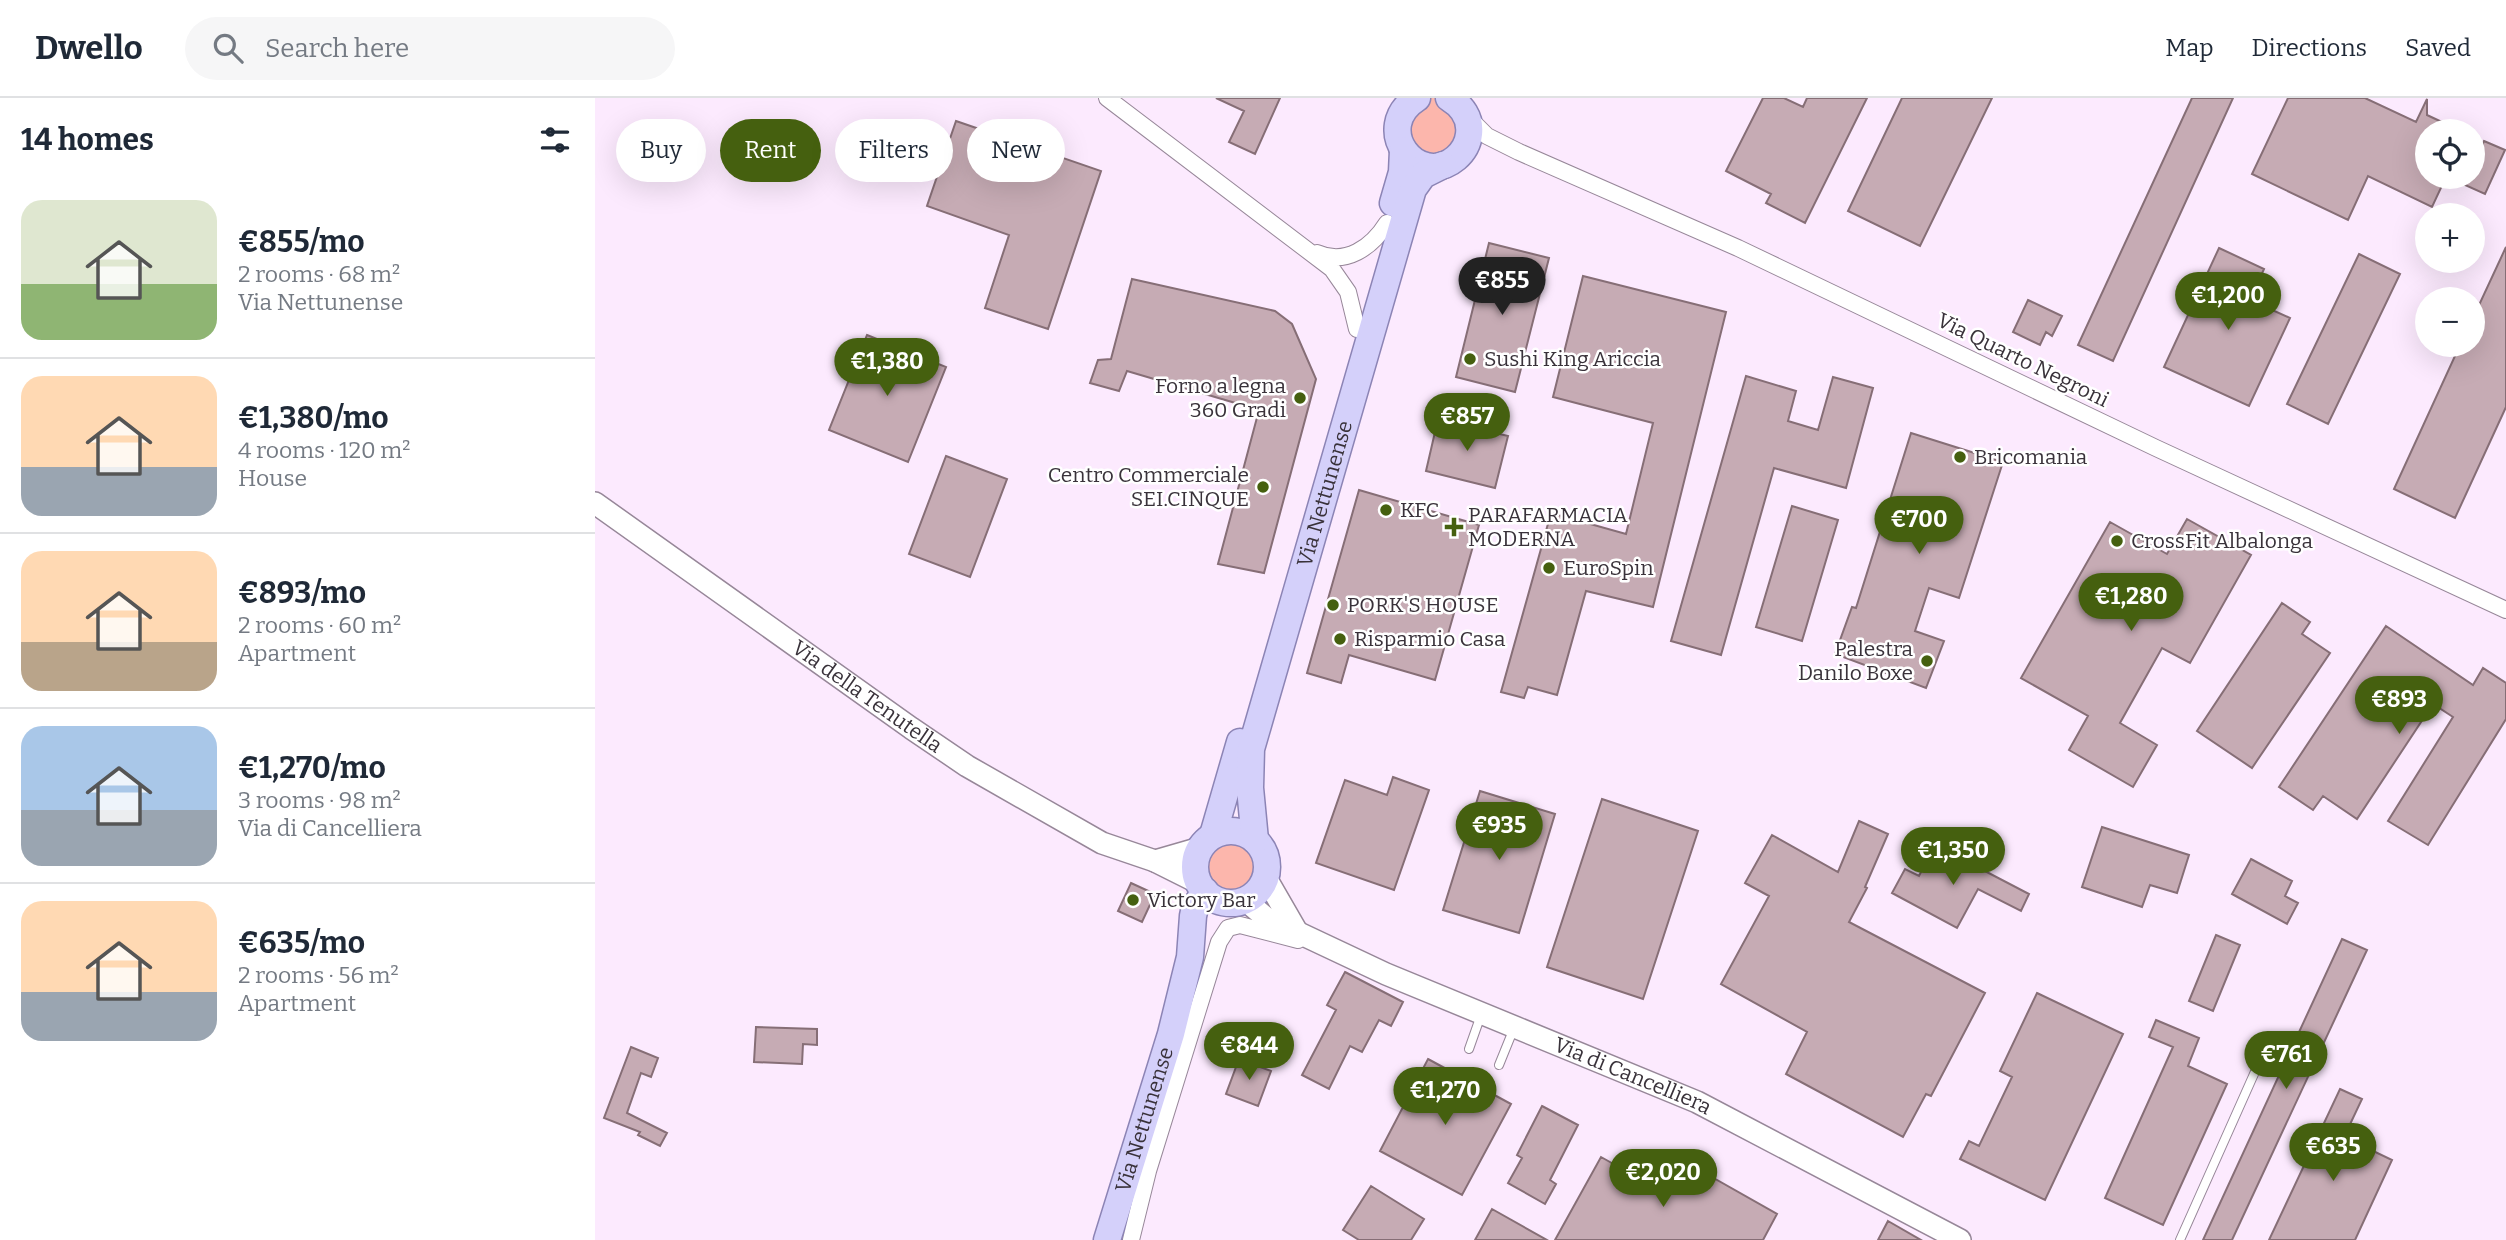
<!DOCTYPE html>
<meta charset="utf-8">
<style>
body{margin:0;font-family:Bitter,serif;background:#f6f6f7;color:#1f2937;height:100vh;display:flex;flex-direction:column;font-size:26px;white-space:nowrap}
*{box-sizing:border-box;margin:0}
p{font-size:23px;color:#747a83}
.icon{flex:none;width:38px;height:38px;fill:none;stroke:currentColor;stroke-width:2;stroke-linecap:round;stroke-linejoin:round}
.map{position:relative;flex:1;overflow:hidden}
.details{display:flex;flex-direction:column;background:#fff;width:595px}
.details>*{flex:none}
.banner{position:absolute;left:21px;top:21px;width:665px;height:63px;display:flex;gap:14px}
.fabs{position:absolute;left:1820px;top:21px;display:grid;gap:14px}
.fabs a{display:grid;place-items:center;width:70px;height:70px;border-radius:50%;background:#fff;box-shadow:0 7px 28px #0002;font-size:35px}
.price{position:absolute;translate:-50% -60px;padding:0 16px;border-radius:24px;background:#45600f;color:#fff;font-size:23px;line-height:46px;filter:drop-shadow(0 2px 4px #0008)}
.price::after{content:'';position:absolute;left:50%;top:42px;width:21px;height:16px;margin-left:-10px;background:inherit;clip-path:polygon(0 0,100% 0,50% 100%)}
.price.on{background:#222;color:#fff}
ul{padding:0;list-style:none}
li{display:flex;align-items:center;gap:21px;height:175px;padding:0 21px}
li+li{border-top:2px solid #e0e1e3}
li span{display:grid;place-items:center;flex:none;width:196px;height:140px;border-radius:21px;color:#555}
li>.icon{margin-inline-start:auto}
span .icon{width:84px;height:84px;fill:#fffc;stroke-width:1}
li b{font-size:30px}
h2{display:flex;justify-content:space-between;align-items:center;height:84px;padding:0 21px;font-size:30px}
.tag{padding:0 24px;border-radius:32px;background:#fff;box-shadow:0 7px 28px #0002;font-size:24px;line-height:63px}
.tag.on{background:#45600f;color:#fff}
header{display:flex;align-items:center;gap:42px;box-sizing:border-box;height:98px;padding:0 35px;background:#fff;border-bottom:2px solid #e0e1e3}
header strong{font-size:33px}
nav{display:flex;gap:38px;margin-inline-start:auto;font-size:24px}
.search{width:490px;height:63px;background:#f6f6f7;display:flex;align-items:center;gap:18px;box-sizing:border-box;padding:0 24px;border-radius:38px;color:#747a83;font-size:26px}
main{display:flex;flex:1;min-height:0}
.map>svg:first-child{display:block}
.green{fill:#fcb6ac}
.building{fill:#c6abb4;stroke:#866e76;stroke-width:2}
.lines{fill:none;stroke-linecap:round;stroke-linejoin:round}
.service-casing{stroke:#978799;stroke-width:10}
.minor-casing{stroke:#978799;stroke-width:18}
.tertiary-casing{stroke:#978799;stroke-width:24}
.primary-casing{stroke:#8c84b5;stroke-width:29}
.service{stroke:#fff;stroke-width:8}
.minor{stroke:#fff;stroke-width:16}
.tertiary{stroke:#fff;stroke-width:21}
.primary{stroke:#d4d0fa;stroke-width:26}
.poi-dot{fill:#45600f;stroke:#fff;stroke-width:2.5}
.labels{text-anchor:middle;dominant-baseline:central;stroke-width:5;stroke-linejoin:round;paint-order:stroke}
.poi-label{font-size:21px;fill:#39323a;stroke:#fff;text-anchor:start}
.street-label{font-size:21px;fill:#39323a;stroke:#fff}
</style>
<header>
<strong>Dwello</strong>
<div class="search"><svg class="icon" aria-label="search" viewBox="0 0 24 24"><circle cx="10" cy="10" r="6"/><path d="M15 15l6 6"/></svg>Search here</div>
<nav><a>Map</a><a>Directions</a><a>Saved</a></nav>
</header>
<main>
<section class="details">
<h2>14 homes<svg class="icon" aria-label="filters" viewBox="0 0 24 24"><path d="M4 7h16M4 17h16"/><circle cx="9" cy="7" r="2"/><circle cx="15" cy="17" r="2"/></svg></h2>
<ul>
<li><span style="background:linear-gradient(#dfe7d0 60%,#8fb573 0)"><svg class="icon" aria-label="home" viewBox="0 0 24 24"><path d="M3 11l9-7 9 7M6 9v11h12V9"/></svg></span><div><b>€855/mo</b><p>2 rooms · 68 m²</p><p>Via Nettunense</p></div></li>
<li><span style="background:linear-gradient(#ffd9b3 65%,#9aa5b1 0)"><svg class="icon" aria-label="home" viewBox="0 0 24 24"><path d="M3 11l9-7 9 7M6 9v11h12V9"/></svg></span><div><b>€1,380/mo</b><p>4 rooms · 120 m²</p><p>House</p></div></li>
<li><span style="background:linear-gradient(#ffd9b3 65%,#b9a48a 0)"><svg class="icon" aria-label="home" viewBox="0 0 24 24"><path d="M3 11l9-7 9 7M6 9v11h12V9"/></svg></span><div><b>€893/mo</b><p>2 rooms · 60 m²</p><p>Apartment</p></div></li>
<li><span style="background:linear-gradient(#a9c7e8 60%,#9aa5b1 0)"><svg class="icon" aria-label="home" viewBox="0 0 24 24"><path d="M3 11l9-7 9 7M6 9v11h12V9"/></svg></span><div><b>€1,270/mo</b><p>3 rooms · 98 m²</p><p>Via di Cancelliera</p></div></li>
<li><span style="background:linear-gradient(#ffd9b3 65%,#9aa5b1 0)"><svg class="icon" aria-label="home" viewBox="0 0 24 24"><path d="M3 11l9-7 9 7M6 9v11h12V9"/></svg></span><div><b>€635/mo</b><p>2 rooms · 56 m²</p><p>Apartment</p></div></li>
</ul>
</section>
<div class="map">
<svg width="1911" height="1142" viewBox="0 0 1911 1142">
<rect width="100%" height="100%" fill="#fceafe"/>
<path class="green" d="M831,0H846L869,19L858,59L817,58L809,18Z
M609 768a26 26 0 1 1 52 0a26 26 0 1 1-52 0Z"/>
<path class="building" d="M621,0H685L660,56L634,44L649,13Z
M1168,0H1189L1208,9L1212,0H1272L1210,125L1171,105L1176,96L1131,73Z
M1307,0H1397L1325,148L1253,113Z
M1597,0H1638L1518,263L1483,247Z
M1693,0H1770L1821,24L1832,1V17L1866,33H1832V79H1851L1837,109L1773,78L1753,122L1657,76Z
M361,23L506,73L453,231L390,210L414,137L332,108Z
M1889,43L1910,52L1890,96L1870,87L1873,79H1878V69Z
M894,145L954,160L920,294L861,279Z
M1911,149V309L1860,420L1799,391L1865,247H1878V220Z
M1624,150L1669,171L1655,202L1695,220L1654,308L1569,269Z
M1764,156L1805,176L1733,326L1692,306Z
M988,178L1131,214L1058,509L991,493L962,597L933,589L929,600L906,594L956,415L1031,436L1058,325L958,299Z
M537,181L680,213L697,226L721,281L669,475L623,466L664,312L532,273L524,293L495,285L503,262L516,261Z
M1433,202L1467,218L1457,238L1451,234L1445,247L1418,234Z
M272,237L351,269L313,364L234,332Z
M1151,278L1201,293L1193,323L1223,332L1238,279L1278,290L1251,390L1179,370L1126,557L1076,543Z
M843,321L913,338L900,390L831,373Z
M1316,335L1408,364L1364,500L1334,490L1320,533L1349,543L1331,590L1240,556L1257,509L1261,510Z
M351,358L412,381L375,479L314,456Z
M764,392L884,427L840,582L754,557L746,585L712,575Z
M1197,408L1243,422L1207,543L1161,529Z
M1592,421L1656,457L1595,565L1567,550L1525,625L1562,647L1538,689L1474,652L1493,618L1426,580L1515,424L1572,456Z
M1687,505L1715,524L1707,536L1735,555L1657,670L1602,633Z
M1791,528L1878,587L1888,570L1911,585V621L1833,747L1793,723L1858,619L1838,606L1762,721L1728,698L1718,712L1684,689Z
M798,679L834,692L799,792L721,765L750,682L792,697Z
M885,693L960,716L924,835L848,812Z
M1007,701L1103,733L1048,901L952,869Z
M1264,723L1293,736L1270,789L1272,790L1254,824L1390,895L1336,998L1331,996L1308,1039L1191,976L1212,934L1126,886L1174,798L1150,785L1177,737L1243,774Z
M1507,729L1594,757L1582,795L1555,787L1547,809L1487,789Z
M1340,747L1434,796L1426,813L1383,791L1362,830L1297,795L1310,771L1324,778Z
M1656,761L1697,783L1690,798L1703,805L1692,826L1637,796Z
M536,785L560,796L547,824L523,813Z
M1621,837L1645,847L1618,913L1594,903Z
M1747,841L1772,852L1637,1142H1608Z
M750,874L808,904L796,928L784,922L767,954L755,948L734,991L707,977L741,912L732,907Z
M1442,895L1528,936L1450,1102L1365,1061L1374,1043L1384,1048L1417,979L1405,973Z
M1561,922L1604,940L1593,968L1632,986L1568,1127L1510,1100L1578,949L1554,939Z
M161,929L222,931V947L208,946L207,966L159,964Z
M36,949L63,960L56,979L46,975L32,1015L72,1035L65,1048L43,1037L45,1034L9,1020Z
M644,961L676,973L663,1008L631,996Z
M833,961L916,1006L867,1097L785,1053Z
M1745,991L1767,1001L1749,1039L1797,1062L1760,1142H1674Z
M947,1008L983,1027L955,1082L961,1086L950,1106L913,1085L927,1060L922,1057Z
M1006,1059L1067,1093L1085,1061L1182,1116L1168,1142H960Z
M776,1088L829,1121L816,1142H764L748,1132Z
M897,1111L952,1142H880Z
M1293,1123L1326,1142H1283Z"/>
<g class="lines">
<defs>
<path id="service" d="M874,951L886,917
M904,967L919,930
M1585,1142L1663,967"/>
<path id="minor" d="M512,0L737,171L753,194L762,231
M874,20L892,38L924,54L1143,150L1561,350L1911,512
M722,155C751,168 777,149 792,125
M536,1142L553,1073L624,844L633,830L645,827L703,842"/>
<g id="tertiary">
<path id="s1" d="M0,405L316,630L372,668L507,745L560,763L604,785"/>
<path d="M560,763L605,750"/>
<path d="M671,780L701,832"/>
<path id="s2" d="M650,802L670,819L791,876L1102,1004L1365,1142"/>
</g>
<g id="primary">
<path d="M822,0C775,30 823,92 861,60C869,53 873,46 874,36C876,20 867,8 854,0"/>
<path d="M798,105L807,74L808,52"/>
<circle cx="636" cy="769" r="36"/>
<path d="M618,737L645,644"/>
<path id="s3" d="M660,742L655,690L656,651L818,91L828,77L848,67"/>
<path id="s4" d="M512,1142L576,936L595,859L598,818L600,809L610,793"/>
</g>
</defs>
<use href="#service" class="service-casing"/>
<use href="#minor" class="minor-casing"/>
<use href="#tertiary" class="tertiary-casing"/>
<use href="#primary" class="primary-casing"/>
<use href="#service" class="service"/>
<use href="#minor" class="minor"/>
<use href="#tertiary" class="tertiary"/>
<use href="#primary" class="primary"/>
</g>
<g class="poi-dot">
<circle cx="875" cy="261" r="7"/>
<circle cx="705" cy="300" r="7"/>
<circle cx="1365" cy="359" r="7"/>
<circle cx="668" cy="389" r="7"/>
<circle cx="791" cy="412" r="7"/>
<path d="M855.5 418.5h7v7h7v7h-7v7h-7v-7h-7v-7h7z"/>
<circle cx="1522" cy="443" r="7"/>
<circle cx="954" cy="470" r="7"/>
<circle cx="738" cy="507" r="7"/>
<circle cx="745" cy="541" r="7"/>
<circle cx="1332" cy="563" r="7"/>
<circle cx="538" cy="802" r="7"/>
</g>
<g class="labels">
<g class="poi-label">
<text x="889" y="261">Sushi King Ariccia</text>
<text x="691" y="288" text-anchor="end">Forno a legna<tspan x="691" dy="24">360 Gradi</tspan></text>
<text x="1379" y="359">Bricomania</text>
<text x="654" y="377" text-anchor="end">Centro Commerciale<tspan x="654" dy="24">SEI.CINQUE</tspan></text>
<text x="805" y="412">KFC</text>
<text x="873" y="417">PARAFARMACIA<tspan x="873" dy="24">MODERNA</tspan></text>
<text x="1536" y="443">CrossFit Albalonga</text>
<text x="968" y="470">EuroSpin</text>
<text x="752" y="507">PORK'S HOUSE</text>
<text x="759" y="541">Risparmio Casa</text>
<text x="1318" y="551" text-anchor="end">Palestra<tspan x="1318" dy="24">Danilo Boxe</tspan></text>
<text x="552" y="802">Victory Bar</text>
</g>
<g class="street-label">
<text transform="translate(1428 262) rotate(26)">Via Quarto Negroni</text>
<text stroke="none"><textPath href="#s3" startOffset="357">Via Nettunense</textPath></text>
<text stroke="none"><textPath href="#s1" startOffset="334">Via della Tenutella</textPath></text>
<text stroke="none"><textPath href="#s2" startOffset="427">Via di Cancelliera</textPath></text>
<text stroke="none"><textPath href="#s4" startOffset="126">Via Nettunense</textPath></text>
</g>
</g>
</svg>
<div class="fabs">
<a><svg class="icon" aria-label="locate" viewBox="0 0 24 24"><circle cx="12" cy="12" r="6"/><path d="M12 2v4M12 18v4M2 12h4M18 12h4"/></svg></a>
<a>+</a>
<a>−</a>
</div>
<b class="price on" style="left:907px;top:219px">€855</b>
<b class="price" style="left:1633px;top:234px">€1,200</b>
<b class="price" style="left:292px;top:300px">€1,380</b>
<b class="price" style="left:872px;top:355px">€857</b>
<b class="price" style="left:1324px;top:458px">€700</b>
<b class="price" style="left:1536px;top:535px">€1,280</b>
<b class="price" style="left:1804px;top:638px">€893</b>
<b class="price" style="left:904px;top:764px">€935</b>
<b class="price" style="left:1358px;top:789px">€1,350</b>
<b class="price" style="left:654px;top:984px">€844</b>
<b class="price" style="left:1691px;top:993px">€761</b>
<b class="price" style="left:850px;top:1029px">€1,270</b>
<b class="price" style="left:1738px;top:1085px">€635</b>
<b class="price" style="left:1068px;top:1111px">€2,020</b>
<div class="banner">
<a class="tag">Buy</a>
<a class="tag on">Rent</a>
<a class="tag">Filters</a>
<a class="tag">New</a>
</div>
</div>
</main>
